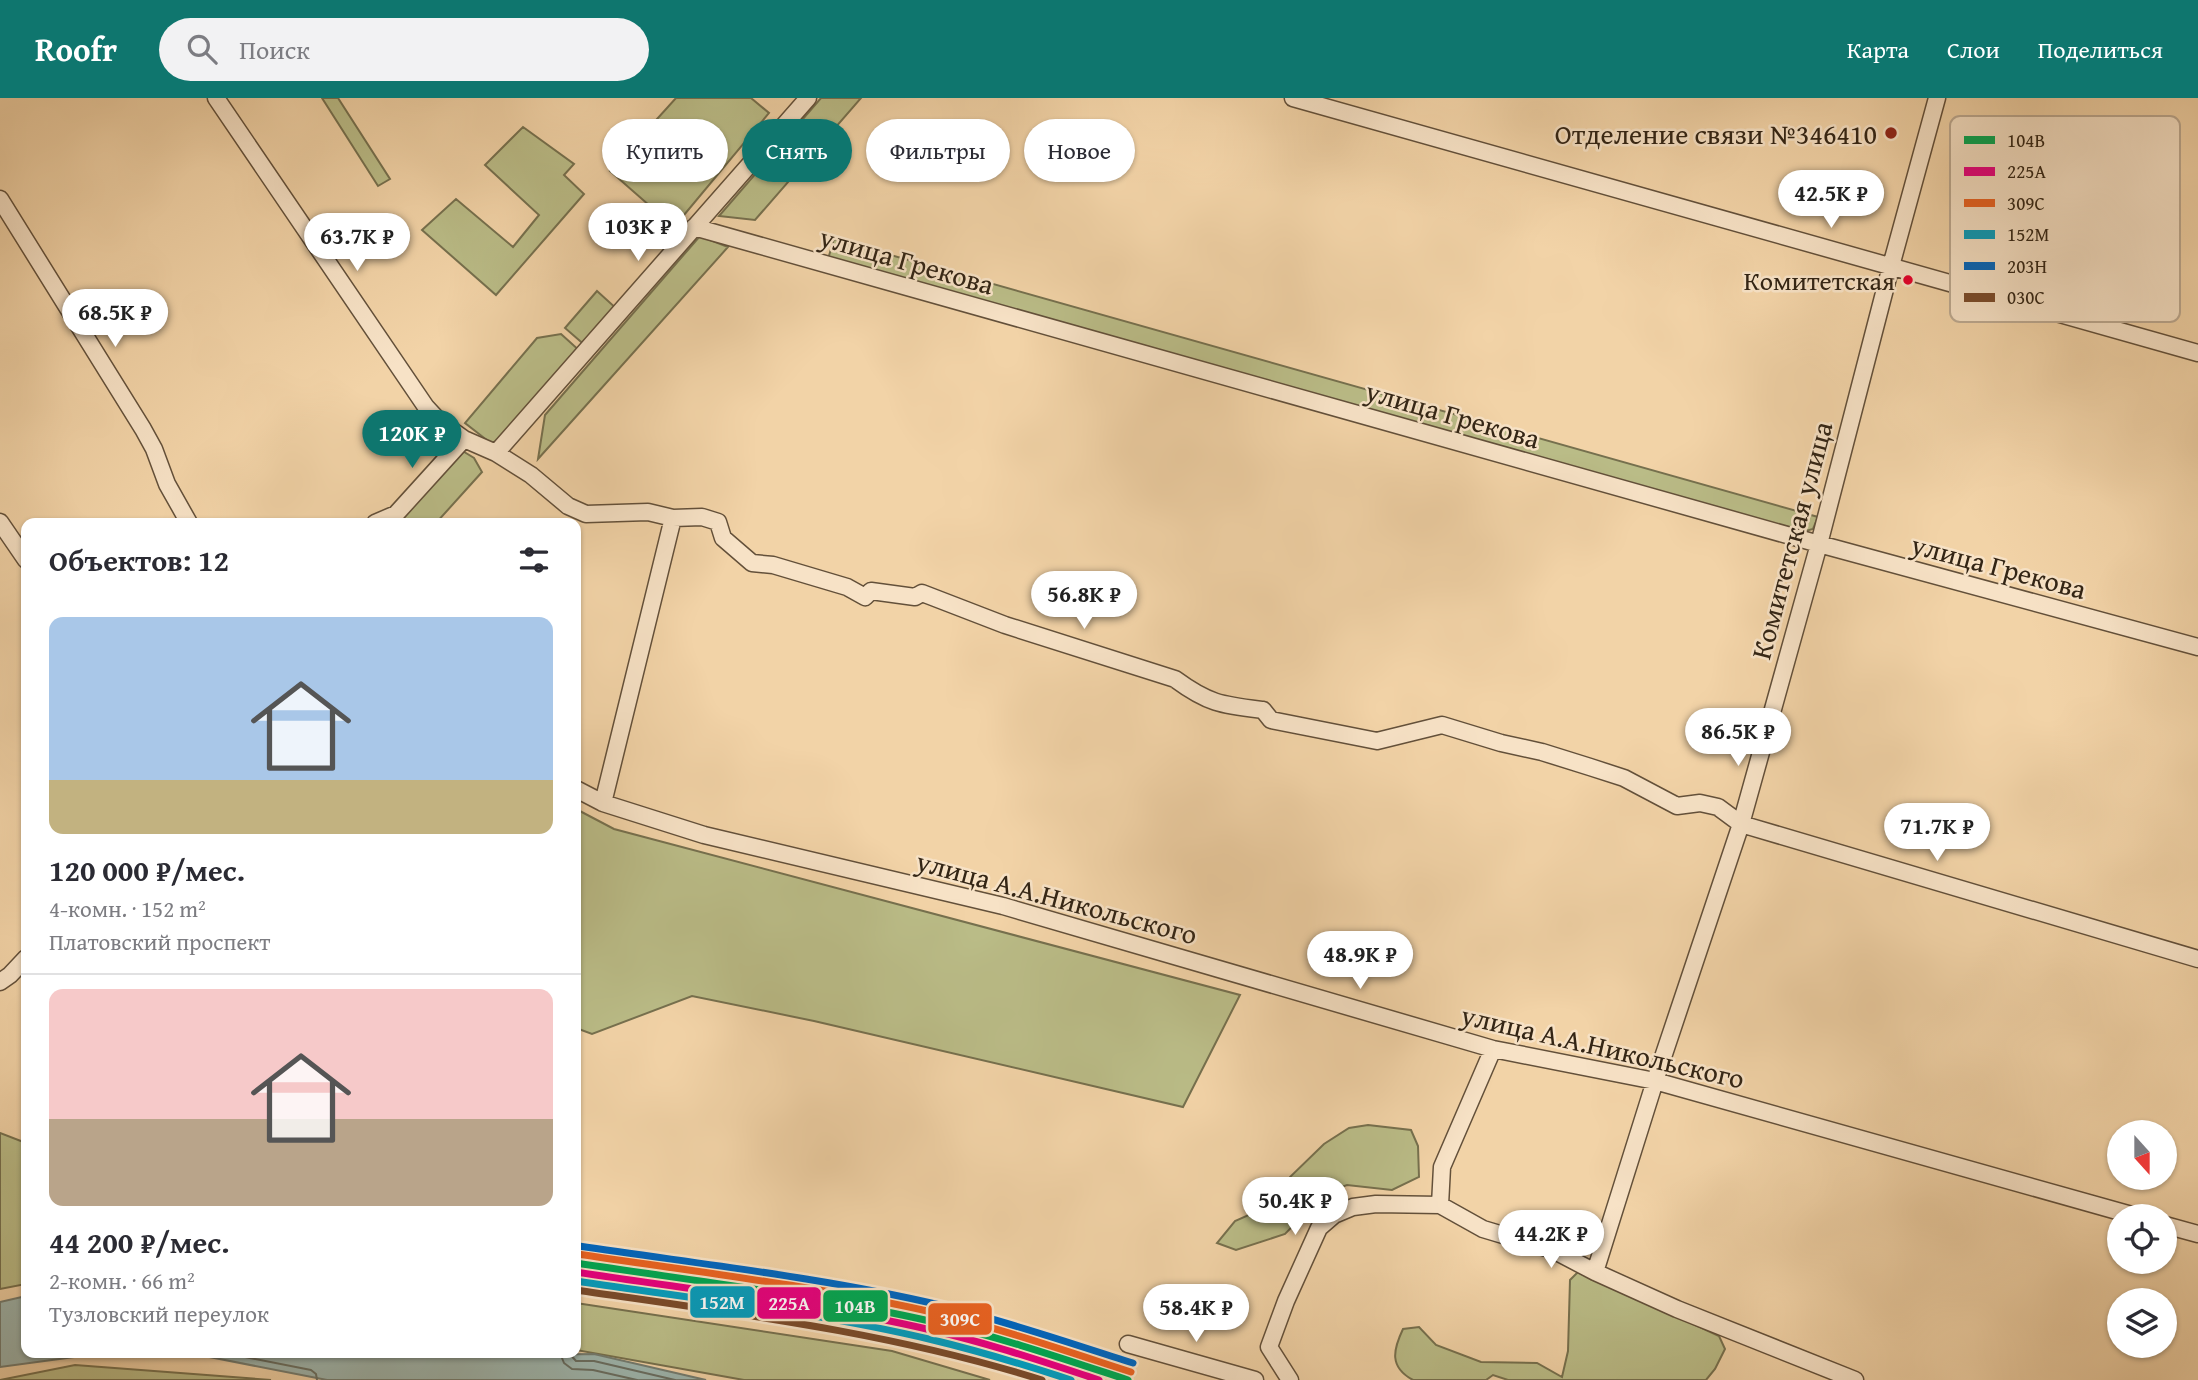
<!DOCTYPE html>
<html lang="ru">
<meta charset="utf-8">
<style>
body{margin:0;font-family:"Gentium Book Plus",serif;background:#f2f2f3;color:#2b2b33;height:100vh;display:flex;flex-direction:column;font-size:26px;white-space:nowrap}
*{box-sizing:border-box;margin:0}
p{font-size:23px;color:#7c7c81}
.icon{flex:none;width:38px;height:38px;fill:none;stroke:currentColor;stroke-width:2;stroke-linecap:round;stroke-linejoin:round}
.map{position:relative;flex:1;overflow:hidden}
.sheet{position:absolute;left:21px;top:420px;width:560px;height:840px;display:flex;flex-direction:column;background:#fff;border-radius:14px;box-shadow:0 2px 5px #0004}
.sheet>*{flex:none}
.guide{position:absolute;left:602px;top:21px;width:665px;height:63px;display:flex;gap:14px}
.needle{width:46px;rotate:159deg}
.fabs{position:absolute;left:2107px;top:1022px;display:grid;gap:14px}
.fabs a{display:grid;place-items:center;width:70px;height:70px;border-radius:50%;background:#fff;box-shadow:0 2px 5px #0004;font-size:35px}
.price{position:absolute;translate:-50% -60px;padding:0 16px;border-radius:24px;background:#fff;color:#222;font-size:23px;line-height:46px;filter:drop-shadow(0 2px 4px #0008)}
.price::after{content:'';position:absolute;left:50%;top:42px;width:21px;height:16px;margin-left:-10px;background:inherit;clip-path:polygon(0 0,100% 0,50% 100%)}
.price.active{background:#0f766e;color:#fff}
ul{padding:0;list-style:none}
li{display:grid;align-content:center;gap:14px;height:371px;padding:0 28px}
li+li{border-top:2px solid #e1e1e2}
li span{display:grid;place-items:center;height:217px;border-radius:14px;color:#555}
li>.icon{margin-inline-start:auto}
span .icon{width:126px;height:126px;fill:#fffc;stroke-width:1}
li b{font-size:30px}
h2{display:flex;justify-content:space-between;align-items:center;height:84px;padding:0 28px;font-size:30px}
.tag{padding:0 24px;border-radius:32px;background:#fff;box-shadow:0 2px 5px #0004;font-size:24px;line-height:63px}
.tag.active{background:#0f766e;color:#fff}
header{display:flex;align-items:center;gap:42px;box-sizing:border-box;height:98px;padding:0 35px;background:#0f766e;color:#fff}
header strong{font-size:33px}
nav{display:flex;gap:38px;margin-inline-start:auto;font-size:24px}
.search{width:490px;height:63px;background:#f2f2f3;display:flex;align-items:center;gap:18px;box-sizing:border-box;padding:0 24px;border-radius:38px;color:#7c7c81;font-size:26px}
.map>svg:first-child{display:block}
.green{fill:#babc87;stroke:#76704e;stroke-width:2}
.water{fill:#9db6af;stroke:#737c71;stroke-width:2}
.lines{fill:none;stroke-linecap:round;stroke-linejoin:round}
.shore{stroke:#686e62;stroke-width:2}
.minor-casing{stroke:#63503a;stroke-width:19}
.minor{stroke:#f7e2c6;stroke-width:16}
.rail-1-casing{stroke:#f7e2c6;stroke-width:12}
.rail-2-casing{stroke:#f7e2c6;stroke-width:12}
.rail-3-casing{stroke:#f7e2c6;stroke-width:12}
.rail-4-casing{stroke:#f7e2c6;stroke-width:12}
.rail-5-casing{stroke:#f7e2c6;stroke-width:12}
.rail-6-casing{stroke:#f7e2c6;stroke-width:12}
.rail-1{stroke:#00a651;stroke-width:7}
.rail-2{stroke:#e5007d;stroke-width:7}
.rail-3{stroke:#e86221;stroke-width:7}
.rail-4{stroke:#059cbc;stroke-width:7}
.rail-5{stroke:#0065bd;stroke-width:7}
.rail-6{stroke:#7a4b2a;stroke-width:7}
.poi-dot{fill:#8f2418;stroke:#f7e2c6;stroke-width:2.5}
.bus-dot{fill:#e4002b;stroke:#f7e2c6;stroke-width:2.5}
.labels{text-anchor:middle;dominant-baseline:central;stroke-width:5;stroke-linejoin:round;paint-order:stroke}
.bus-label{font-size:26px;fill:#332515;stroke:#f7e2c6;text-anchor:end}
.poi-label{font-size:28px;fill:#332515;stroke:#f7e2c6;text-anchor:end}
.street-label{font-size:28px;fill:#332515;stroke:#f7e2c6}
.key{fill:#f7e2c6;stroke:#bca991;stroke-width:2}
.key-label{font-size:19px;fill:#332515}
.line-badge{stroke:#f7e2c6;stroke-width:2.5}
.badge-label{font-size:19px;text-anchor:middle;font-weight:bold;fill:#fff}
</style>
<header>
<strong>Roofr</strong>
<div class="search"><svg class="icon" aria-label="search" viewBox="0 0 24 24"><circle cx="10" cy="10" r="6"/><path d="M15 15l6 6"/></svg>Поиск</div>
<nav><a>Карта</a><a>Слои</a><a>Поделиться</a></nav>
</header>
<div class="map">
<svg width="2198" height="1282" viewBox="0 0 2198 1282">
<rect width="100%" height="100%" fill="#f2d3a7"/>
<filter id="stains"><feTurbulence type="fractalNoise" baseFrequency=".00286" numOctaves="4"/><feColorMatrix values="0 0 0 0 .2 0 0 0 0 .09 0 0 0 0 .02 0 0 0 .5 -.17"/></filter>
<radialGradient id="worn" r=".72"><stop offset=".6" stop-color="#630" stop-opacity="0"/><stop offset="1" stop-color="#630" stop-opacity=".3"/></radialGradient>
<path class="green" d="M322,0H338L390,81L378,88Z
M676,0H751L769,15L674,129L610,73Z
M821,0H861L755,122L719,118Z
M523,29L574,66L564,77L584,96L496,197L422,132L456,101L513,149L539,117L485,67Z
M700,138L728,149L538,361L545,317Z
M834,141L1818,419L1813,431L1802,434L828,161Z
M597,193L618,212L587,249L565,230Z
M561,236L581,254L497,350L465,325L537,240Z
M461,352L474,360L482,374L436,425H390Z
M576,711L614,731L1240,897L1183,1009L814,923L692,898L592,936L576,930Z
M1368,1027L1411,1032L1418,1048L1419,1079L1392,1092L1347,1087L1325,1095L1285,1136L1236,1152L1217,1145L1235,1123L1267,1109L1283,1095L1290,1079L1324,1046L1349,1030Z
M0,1035L26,1045V1186L0,1191Z
M1579,1173L1719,1238L1725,1251L1715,1271L1706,1282H1508L1493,1277L1486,1282H1413C1389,1269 1393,1252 1403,1231L1419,1229L1436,1247L1481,1264L1537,1265L1562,1279L1568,1253L1570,1182Z
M576,1205L892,1253L990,1282H744L576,1252Z
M75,1267L271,1282H0Z"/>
<path class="water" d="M26,1198V1255H104L0,1269V1204Z
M189,1255H492L499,1257L594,1256L706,1282H327Z"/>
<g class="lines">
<path class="shore" d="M225,1255L311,1272L316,1276L317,1282
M560,1255L564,1265L572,1271L593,1272L637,1282
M569,1255L576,1263H594L675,1282"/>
<defs>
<path id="minor" d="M216,0L426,309L439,323L464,341L496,355L531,377L568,408L586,416L648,414L673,420L702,419L718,424L723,440L752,465L773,467L847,489L865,499L871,493L915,499L922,495L1005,527L1175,581C1209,606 1222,607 1263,612L1271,622L1377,643L1442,627L1501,645L1542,654L1590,669L1624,680L1677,708L1700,705L1718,709L1741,726L2198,861
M1293,0L2198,255
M0,101L143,331L154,351L167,386L189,425
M694,129L1819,446L2198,549
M496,355L808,0
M0,424L26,462
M375,425L396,416L464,341
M576,691L603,705L704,737L1003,808L1493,951L1655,983L2135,1118
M603,705L673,420
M0,884L10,877L26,860
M1493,951L1442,1069L1440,1107L1483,1131L1553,1152L1595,1174L1677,1211L1855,1282
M2165,1127L2198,1136
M1595,1174L1655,983L1741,726L1819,446L1891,168L1937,0
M1128,1246L1255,1282
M1290,1282L1269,1249L1286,1203L1319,1130L1334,1117L1353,1109L1376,1106L1440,1107"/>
</defs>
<use href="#minor" class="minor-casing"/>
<use href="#minor" class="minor"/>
<defs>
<path id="rail-1" d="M576,1165C695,1183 816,1197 934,1224C1000,1239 1064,1261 1128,1282"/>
<path id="rail-2" d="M576,1174C694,1192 814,1205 931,1232C988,1245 1044,1264 1099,1282"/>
<path id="rail-3" d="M577,1156C697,1174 818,1188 936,1215C1002,1231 1066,1253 1131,1274"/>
<path id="rail-4" d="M576,1183C695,1201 816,1214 933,1242C979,1253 1025,1267 1071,1282"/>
<path id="rail-5" d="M579,1148C699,1166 821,1179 940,1207C1006,1223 1069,1245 1133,1265"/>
<path id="rail-6" d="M576,1192C733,1215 890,1234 1042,1282"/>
</defs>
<use href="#rail-1" class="rail-1-casing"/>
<use href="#rail-2" class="rail-2-casing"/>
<use href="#rail-3" class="rail-3-casing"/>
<use href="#rail-4" class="rail-4-casing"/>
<use href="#rail-5" class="rail-5-casing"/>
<use href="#rail-6" class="rail-6-casing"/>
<use href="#rail-1" class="rail-1"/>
<use href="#rail-2" class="rail-2"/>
<use href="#rail-3" class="rail-3"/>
<use href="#rail-4" class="rail-4"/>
<use href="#rail-5" class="rail-5"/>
<use href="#rail-6" class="rail-6"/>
</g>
<circle class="poi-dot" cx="1891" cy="35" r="7"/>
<circle class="bus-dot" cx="1908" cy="182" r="6"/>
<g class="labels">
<g class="bus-label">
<text x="1895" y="182">Комитетская</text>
</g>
<g class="poi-label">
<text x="1877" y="35">Отделение связи №346410</text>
</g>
<g class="street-label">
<text transform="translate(907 162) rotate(16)">улица Грекова</text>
<text transform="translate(1453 316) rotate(16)">улица Грекова</text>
<text transform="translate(1791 442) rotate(-75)">Комитетская улица</text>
<text transform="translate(1999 468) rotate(15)">улица Грекова</text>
<text transform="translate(1057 799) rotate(15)">улица А.А.Никольского</text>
<text transform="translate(1603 948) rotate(13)">улица А.А.Никольского</text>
</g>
</g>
<rect x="1950" y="18" width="230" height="206" rx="10" class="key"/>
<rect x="1964" y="38" width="31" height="8" fill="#00a651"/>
<rect x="1964" y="69" width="31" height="9" fill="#e5007d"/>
<rect x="1964" y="101" width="31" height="8" fill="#e86221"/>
<rect x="1964" y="132" width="31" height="9" fill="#059cbc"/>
<rect x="1964" y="164" width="31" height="8" fill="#0065bd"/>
<rect x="1964" y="195" width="31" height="9" fill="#7a4b2a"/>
<g class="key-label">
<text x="2007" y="49">104В</text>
<text x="2007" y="80">225А</text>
<text x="2007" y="112">309С</text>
<text x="2007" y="143">152М</text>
<text x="2007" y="175">203Н</text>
<text x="2007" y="206">030C</text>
</g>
<g class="line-badge">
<rect x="689" y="1187" width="67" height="34" rx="7" fill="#059cbc"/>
<rect x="756" y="1188" width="66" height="34" rx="7" fill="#e5007d"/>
<rect x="822" y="1191" width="67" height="34" rx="7" fill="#00a651"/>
<rect x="927" y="1204" width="66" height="34" rx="7" fill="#e86221"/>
</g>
<g class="badge-label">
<text x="722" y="1211">152М</text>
<text x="789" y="1212">225А</text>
<text x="855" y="1215">104В</text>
<text x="960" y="1228">309С</text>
</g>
<rect width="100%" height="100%" filter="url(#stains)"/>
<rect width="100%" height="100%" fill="url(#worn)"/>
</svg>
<div class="fabs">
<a><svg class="needle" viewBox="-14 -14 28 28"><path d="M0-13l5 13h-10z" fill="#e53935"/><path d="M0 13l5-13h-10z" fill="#7c7c81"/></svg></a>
<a><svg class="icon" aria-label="locate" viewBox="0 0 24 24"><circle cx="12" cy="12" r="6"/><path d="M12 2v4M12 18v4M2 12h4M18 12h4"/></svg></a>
<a><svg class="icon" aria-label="layers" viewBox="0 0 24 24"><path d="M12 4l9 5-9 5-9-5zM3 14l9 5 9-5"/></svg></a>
</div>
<b class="price" style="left:1831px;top:132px">42.5K ₽</b>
<b class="price" style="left:638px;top:165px">103K ₽</b>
<b class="price" style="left:357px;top:175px">63.7K ₽</b>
<b class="price" style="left:115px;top:251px">68.5K ₽</b>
<b class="price active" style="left:412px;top:372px">120K ₽</b>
<b class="price" style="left:1084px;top:533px">56.8K ₽</b>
<b class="price" style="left:1738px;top:670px">86.5K ₽</b>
<b class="price" style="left:1937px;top:765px">71.7K ₽</b>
<b class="price" style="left:1360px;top:893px">48.9K ₽</b>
<b class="price" style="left:1295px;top:1139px">50.4K ₽</b>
<b class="price" style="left:1551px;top:1172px">44.2K ₽</b>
<b class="price" style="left:1196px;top:1246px">58.4K ₽</b>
<div class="guide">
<a class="tag">Купить</a>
<a class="tag active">Снять</a>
<a class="tag">Фильтры</a>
<a class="tag">Новое</a>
</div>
<section class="sheet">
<h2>Объектов: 12<svg class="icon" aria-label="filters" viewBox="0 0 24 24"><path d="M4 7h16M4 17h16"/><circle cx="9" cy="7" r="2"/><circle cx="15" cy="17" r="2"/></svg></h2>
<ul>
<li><span style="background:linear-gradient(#a9c7e8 75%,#c2b280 0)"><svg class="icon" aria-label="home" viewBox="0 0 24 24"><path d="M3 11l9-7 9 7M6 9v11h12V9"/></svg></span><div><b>120 000 ₽/мес.</b><p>4-комн. · 152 m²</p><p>Платовский проспект</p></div></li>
<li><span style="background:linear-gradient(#f6c9c9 60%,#b9a48a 0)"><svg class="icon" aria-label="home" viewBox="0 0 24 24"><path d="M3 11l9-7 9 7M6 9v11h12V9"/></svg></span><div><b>44 200 ₽/мес.</b><p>2-комн. · 66 m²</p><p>Тузловский переулок</p></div></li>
</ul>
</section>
</div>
